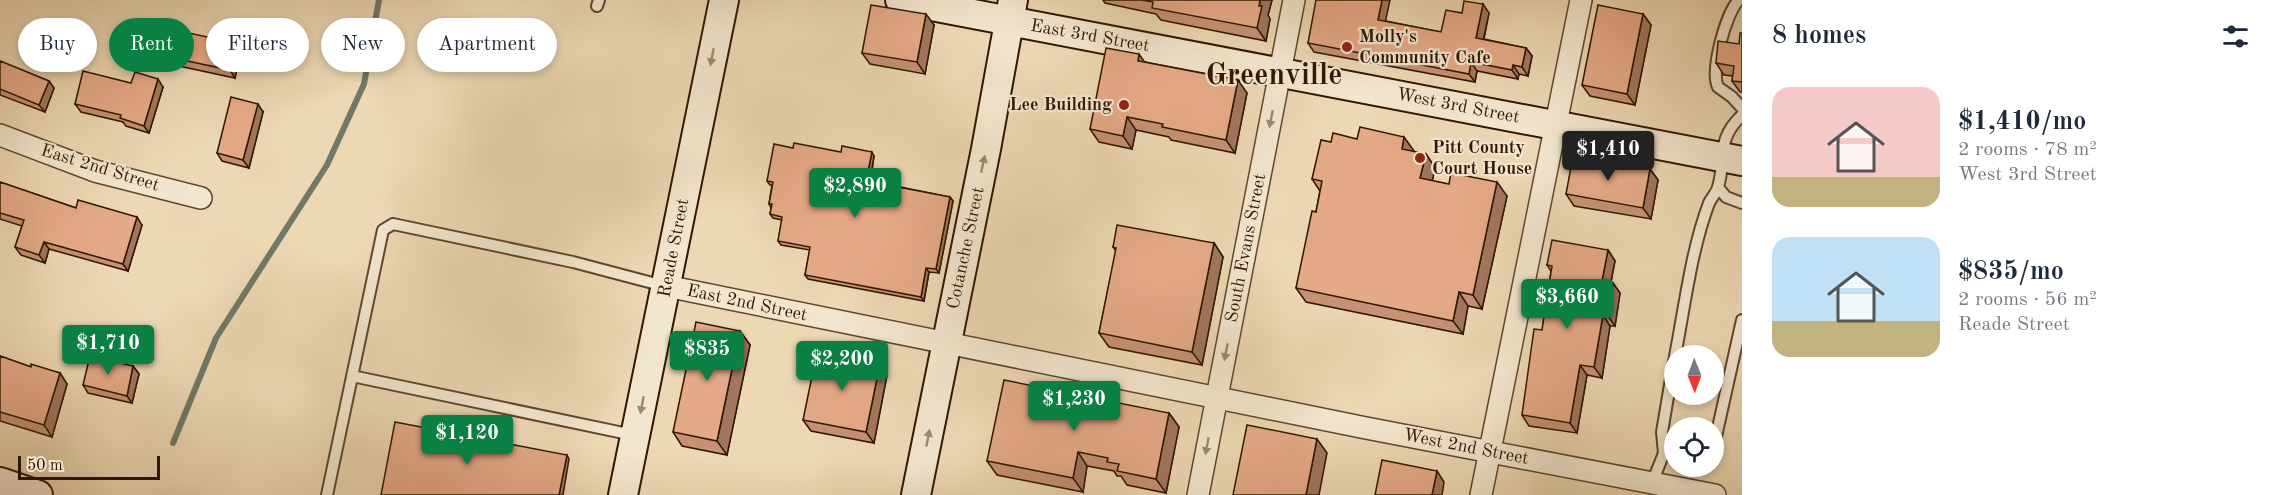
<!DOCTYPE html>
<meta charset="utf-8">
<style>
body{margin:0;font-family:"Old Standard TT",serif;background:#f2f2f3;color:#1f2937;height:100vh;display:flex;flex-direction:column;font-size:22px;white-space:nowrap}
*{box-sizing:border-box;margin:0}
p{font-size:20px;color:#747a83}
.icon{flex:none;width:33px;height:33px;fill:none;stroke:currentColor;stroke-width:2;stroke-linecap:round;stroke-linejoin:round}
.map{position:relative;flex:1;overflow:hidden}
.drawer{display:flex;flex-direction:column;background:#fff;width:540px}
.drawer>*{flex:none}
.top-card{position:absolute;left:18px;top:18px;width:570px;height:54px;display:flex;gap:12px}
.needle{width:39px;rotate:179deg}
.fabs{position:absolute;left:1664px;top:345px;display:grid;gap:12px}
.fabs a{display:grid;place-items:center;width:60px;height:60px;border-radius:50%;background:#fff;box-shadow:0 3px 9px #0003;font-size:30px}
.scale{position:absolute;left:18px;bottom:15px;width:142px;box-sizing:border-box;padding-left:6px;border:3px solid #301700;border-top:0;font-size:16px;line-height:21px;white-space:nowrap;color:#301700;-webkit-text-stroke:4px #f3e6ce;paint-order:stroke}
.price{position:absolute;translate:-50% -51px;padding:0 14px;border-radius:6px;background:#0b8043;color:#fff;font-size:20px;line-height:39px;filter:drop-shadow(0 2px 3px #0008)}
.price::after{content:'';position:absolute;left:50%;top:36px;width:18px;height:14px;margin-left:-9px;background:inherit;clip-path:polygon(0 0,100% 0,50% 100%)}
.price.current{background:#222;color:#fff}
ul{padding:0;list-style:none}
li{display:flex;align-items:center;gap:18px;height:150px;padding:0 30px}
li span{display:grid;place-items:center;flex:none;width:168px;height:120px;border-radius:18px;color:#555}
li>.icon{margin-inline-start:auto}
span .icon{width:72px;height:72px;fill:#fffc;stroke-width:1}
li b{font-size:26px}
h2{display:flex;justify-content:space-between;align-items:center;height:72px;padding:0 30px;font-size:26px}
.chip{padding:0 21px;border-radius:27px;background:#fff;box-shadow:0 3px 9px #0003;font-size:21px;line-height:54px}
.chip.current{background:#0b8043;color:#fff}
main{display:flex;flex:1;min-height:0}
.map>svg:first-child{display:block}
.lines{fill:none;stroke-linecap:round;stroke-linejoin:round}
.stream{stroke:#707965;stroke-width:6}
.lane-casing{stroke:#5f472d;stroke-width:14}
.street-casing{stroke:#5f472d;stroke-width:24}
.secondary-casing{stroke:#301700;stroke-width:32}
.lane{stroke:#f3e6ce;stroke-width:10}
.street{stroke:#f3e6ce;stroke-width:21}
.secondary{stroke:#f3e6ce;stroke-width:28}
.wall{fill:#c69174;stroke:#301700;stroke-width:1.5}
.shaded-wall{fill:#a1765e;stroke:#301700;stroke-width:1.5}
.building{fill:#e6a987;stroke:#301700;stroke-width:1.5}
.oneway{fill:#9b8971}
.poi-dot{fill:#8f2418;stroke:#f3e6ce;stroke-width:2}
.labels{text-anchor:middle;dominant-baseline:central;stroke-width:4.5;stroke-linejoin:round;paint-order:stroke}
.street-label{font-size:18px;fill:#301700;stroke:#f3e6ce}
.poi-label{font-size:18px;font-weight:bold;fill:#301700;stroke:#f3e6ce;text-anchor:start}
.town-label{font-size:30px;font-weight:bold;fill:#301700;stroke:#f3e6ce}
</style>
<main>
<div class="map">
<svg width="1742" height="495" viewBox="0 0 1742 495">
<rect width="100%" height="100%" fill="#ecd8b3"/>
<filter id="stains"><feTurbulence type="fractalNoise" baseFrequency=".00333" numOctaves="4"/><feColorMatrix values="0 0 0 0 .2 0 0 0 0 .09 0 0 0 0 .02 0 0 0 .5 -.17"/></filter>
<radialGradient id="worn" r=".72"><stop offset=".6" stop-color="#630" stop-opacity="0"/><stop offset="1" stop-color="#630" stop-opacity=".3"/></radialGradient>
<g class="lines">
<path class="stream" d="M173,443L216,338L327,165L364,84L379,0"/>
<defs>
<path id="lane" d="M1739,0C1726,12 1710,71 1718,87L1732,97L1742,108
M597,6L599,0
M1718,187L1726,197L1742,203
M1675,356C1685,305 1691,251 1709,203C1712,197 1717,192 1718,187C1727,157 1715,141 1742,115
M352,376L633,435
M1713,450L1742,320
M1664,453L1662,432L1674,361
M1652,483L1664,453L1674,452
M327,495L383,230L393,224L573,262L664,286"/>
<path id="street" d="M0,135L95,171L201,198
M666,286L1366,428L1715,495
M1198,495L1294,0
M1481,495L1581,0"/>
<path id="secondary" d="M900,0L1742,161
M0,482L38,495
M623,495L724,0
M916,495L986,149L1013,0"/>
</defs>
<use href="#lane" class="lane-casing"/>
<use href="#street" class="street-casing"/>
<use href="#secondary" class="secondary-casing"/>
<use href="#lane" class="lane"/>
<use href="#street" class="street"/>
<use href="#secondary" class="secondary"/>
</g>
<path class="wall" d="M1103,0H1272L1268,15L1270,19L1266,41L1161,20L1156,14L1105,3Z
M1462,13H1489L1484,39L1526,48L1532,56L1528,76L1519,74L1518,79L1477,71L1475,82L1314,52L1308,43L1386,21L1441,32Z
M1643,14L1651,25L1635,105L1590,96L1582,85Z
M934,25L925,74L870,64L862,53Z
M1742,33V92H1740L1732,81L1733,76L1724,75L1716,63L1739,44Z
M241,51L235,78L179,66L173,58Z
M0,61L49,81L54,88L45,112L0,95Z
M1145,62L1247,93L1235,153L1171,140L1169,137L1136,130L1132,149L1099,142L1090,129Z
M163,87L149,133L126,126L123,122L81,112L75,104Z
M263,112L249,168L222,161L217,153Z
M1331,142L1414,151V152L1426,154L1435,168L1432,181L1507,196L1482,309L1468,306L1463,334L1306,302L1296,288L1316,212L1320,191L1312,179Z
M793,148L841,152L874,156L872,171L887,177L885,184L950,197L953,201L939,273L929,272L924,301L808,279L805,275L810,250L781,245L778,241L782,220L773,218L770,214L771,208L769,204L772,185H770L767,181Z
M1650,169L1658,180L1651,219L1574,206L1566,194Z
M0,182L76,208L142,225L128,271L49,249L45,263L21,255L15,247L22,226L0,219Z
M1214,243L1223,257L1202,365L1109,347L1099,333L1116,251L1113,247Z
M1608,250L1615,261L1611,282L1613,283L1620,293L1615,326H1610L1602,378L1587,375L1577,433L1529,426L1522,415L1542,330L1551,271L1547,265Z
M740,331L750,345L727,455L682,446L673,432Z
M0,356L31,367L60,373L67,384L52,437L0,421Z
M133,366L139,374L132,403L88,393L83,385Z
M887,375L874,443L811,431L803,420Z
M1169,413L1179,427L1166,493L1127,485L1121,476H1117L1114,471L1087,466L1083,492L997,475L987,461Z"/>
<path class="shaded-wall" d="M1260,0H1272L1268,15L1270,19L1266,41L1257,28Z
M1382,0H1390L1384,28L1378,20Z
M1483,4L1489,13L1482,46L1476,38Z
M926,14L934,25L925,74L917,62Z
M1643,14L1651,25L1635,105L1627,94Z
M236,43L241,51L235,78L230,70Z
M1526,48L1532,56L1528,76L1522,67Z
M1139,54L1148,67L1138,61Z
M1471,62L1477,71L1475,82L1469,74Z
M1513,65L1519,74L1518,79L1512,70Z
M158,79L163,87L149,133L144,126Z
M1238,80L1247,93L1235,153L1226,140Z
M49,81L54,88L45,112L39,105Z
M258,104L263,112L249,168L243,160Z
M1127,117L1136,130L1132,149L1123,136Z
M1404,137L1414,151L1411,163L1402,149Z
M872,152L874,156L871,175L868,171Z
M1426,154L1435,168L1430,192L1420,178Z
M1650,169L1658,180L1651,219L1643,208Z
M884,173L887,177L885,188L882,184Z
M1497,182L1507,196L1482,309L1473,295Z
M950,197L953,201L939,273L936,269Z
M137,217L142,225L128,271L123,264Z
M44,242L49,249L45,263L39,255Z
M1214,243L1223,257L1202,365L1192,352Z
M1608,250L1615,261L1609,291L1602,281Z
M926,268L929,272L924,301L921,297Z
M1613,283L1620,293L1615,326L1608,316Z
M1459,292L1468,306L1463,334L1453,321Z
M1603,315L1610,326L1602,378L1594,367Z
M740,331L750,345L727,455L717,441Z
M880,364L887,375L874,443L866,432Z
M1580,365L1587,375L1577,433L1570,423Z
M133,366L139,374L132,403L127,396Z
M60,373L67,384L52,437L44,425Z
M1169,413L1179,427L1166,493L1156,479Z
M1317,439L1327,453L1319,495H1306Z
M1078,452L1087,466L1083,492L1073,478Z
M567,455L569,459L563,495H559Z
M1437,471L1444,482L1442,495H1432Z"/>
<path class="building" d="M1142,0H1260L1259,6H1262L1257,28L1152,8L1153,2Z
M1316,0H1382L1378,20L1441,32L1446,10L1462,13L1464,1L1483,4L1476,38L1526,48L1522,67L1513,65L1512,70L1471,62L1469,74L1308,43Z
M871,5L926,14L917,62L862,53Z
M1598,5L1643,14L1627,94L1582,85Z
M179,31L236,43L230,70L173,58Z
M1740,33H1742V82L1732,81L1734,66L1716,63L1718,41L1739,44Z
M1106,48L1139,54L1138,61L1238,80L1226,140L1162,127L1163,124L1127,117L1123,136L1090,129Z
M0,61L49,81L39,105L0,89Z
M83,71L131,83L135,72L158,79L144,126L120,118L121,115L75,104Z
M231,97L258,104L243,160L217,153Z
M1360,127L1404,137L1402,149L1426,154L1420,178L1449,184L1451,173L1497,182L1473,295L1459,292L1453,321L1296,288L1312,211L1316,212L1322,181L1312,179L1321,140L1331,142L1333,133L1357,139Z
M794,143L841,152L842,146L872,152L868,171L884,173L882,184L950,197L936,269L926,268L921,297L805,275L810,247L778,241L782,217L770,214L772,204H769L773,182L767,181L774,144L793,148Z
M1573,156L1650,169L1643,208L1566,194Z
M0,182L76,208L78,200L137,217L123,264L44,242L39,255L15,247L24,220L0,213Z
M1117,225L1214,243L1192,352L1099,333L1116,248L1113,247Z
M1552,240L1608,250L1602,281L1613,283L1608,316L1603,315L1594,367L1580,365L1570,423L1522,415L1534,329L1542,330L1552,266L1547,265Z
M696,322L740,331L717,441L673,432Z
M817,352L880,364L866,432L803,420Z
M0,356L31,367V364L60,373L44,425L0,412Z
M90,356L133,366L127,396L83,385Z
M1004,380L1169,413L1156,479L1117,471L1119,464L1107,462L1108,458L1078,452L1073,478L987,461Z
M395,422L567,455L559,495H381Z
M1247,425L1317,439L1306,495H1233Z
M1382,460L1437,471L1432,495H1375Z"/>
<defs><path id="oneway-solid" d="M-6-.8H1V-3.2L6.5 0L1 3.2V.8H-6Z" transform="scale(1.5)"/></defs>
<g class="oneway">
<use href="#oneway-solid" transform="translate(712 57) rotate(101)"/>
<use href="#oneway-solid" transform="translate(1271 119) rotate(101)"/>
<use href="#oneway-solid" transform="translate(983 164) rotate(-78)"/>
<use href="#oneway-solid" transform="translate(1226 352) rotate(101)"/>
<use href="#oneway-solid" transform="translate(642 405) rotate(101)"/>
<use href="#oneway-solid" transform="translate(928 438) rotate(-79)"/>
<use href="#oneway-solid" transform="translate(1207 446) rotate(101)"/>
</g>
<g class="poi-dot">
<circle cx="1347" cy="47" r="6"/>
<circle cx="1124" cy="105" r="6"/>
<circle cx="1420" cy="158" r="6"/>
</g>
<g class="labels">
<g class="street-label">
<text transform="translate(1090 36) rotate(10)">East 3rd Street</text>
<text transform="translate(1458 106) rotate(11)">West 3rd Street</text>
<text transform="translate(100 168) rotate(17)">East 2nd Street</text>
<text transform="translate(674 248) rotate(-79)">Reade Street</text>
<text transform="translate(966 248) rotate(-78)">Cotanche Street</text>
<text transform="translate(1246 248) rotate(-79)">South Evans Street</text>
<text transform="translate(747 303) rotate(12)">East 2nd Street</text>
<text transform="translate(1466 447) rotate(11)">West 2nd Street</text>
</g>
<g class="poi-label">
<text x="1359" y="37">Molly's<tspan x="1359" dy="21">Community Cafe</tspan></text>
<text x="1112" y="105" text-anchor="end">Lee Building</text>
<text x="1432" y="148">Pitt County<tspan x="1432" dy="21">Court House</tspan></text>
</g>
<g class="town-label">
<text x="1274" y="76">Greenville</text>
</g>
</g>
<rect width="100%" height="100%" filter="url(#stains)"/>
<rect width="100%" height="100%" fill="url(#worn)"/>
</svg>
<div class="fabs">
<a><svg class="needle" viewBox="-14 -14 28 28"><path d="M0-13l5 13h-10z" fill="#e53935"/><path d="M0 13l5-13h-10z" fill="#747a83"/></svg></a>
<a><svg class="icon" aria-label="locate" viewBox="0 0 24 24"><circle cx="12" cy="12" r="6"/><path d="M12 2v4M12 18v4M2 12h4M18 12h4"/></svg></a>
</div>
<div class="scale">50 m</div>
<b class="price current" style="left:1608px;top:182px">$1,410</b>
<b class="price" style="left:855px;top:219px">$2,890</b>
<b class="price" style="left:1567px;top:330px">$3,660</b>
<b class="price" style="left:108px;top:376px">$1,710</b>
<b class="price" style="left:707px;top:382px">$835</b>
<b class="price" style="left:842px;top:392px">$2,200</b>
<b class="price" style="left:1074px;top:432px">$1,230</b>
<b class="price" style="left:467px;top:466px">$1,120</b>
<div class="top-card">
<a class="chip">Buy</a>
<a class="chip current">Rent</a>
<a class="chip">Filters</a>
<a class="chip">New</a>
<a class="chip">Apartment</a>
</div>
</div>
<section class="drawer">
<h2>8 homes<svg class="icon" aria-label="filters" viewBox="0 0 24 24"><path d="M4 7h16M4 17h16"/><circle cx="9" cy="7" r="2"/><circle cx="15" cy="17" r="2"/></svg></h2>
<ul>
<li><span style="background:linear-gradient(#f6c9c9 75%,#c2b280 0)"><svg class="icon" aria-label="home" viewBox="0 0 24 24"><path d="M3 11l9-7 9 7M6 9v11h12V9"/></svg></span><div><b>$1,410/mo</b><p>2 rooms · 78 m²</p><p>West 3rd Street</p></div></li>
<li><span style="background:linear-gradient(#bfe0f5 70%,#c2b280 0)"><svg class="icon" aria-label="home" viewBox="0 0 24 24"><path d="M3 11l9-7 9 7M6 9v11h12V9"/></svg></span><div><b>$835/mo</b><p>2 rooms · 56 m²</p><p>Reade Street</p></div></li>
</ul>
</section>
</main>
